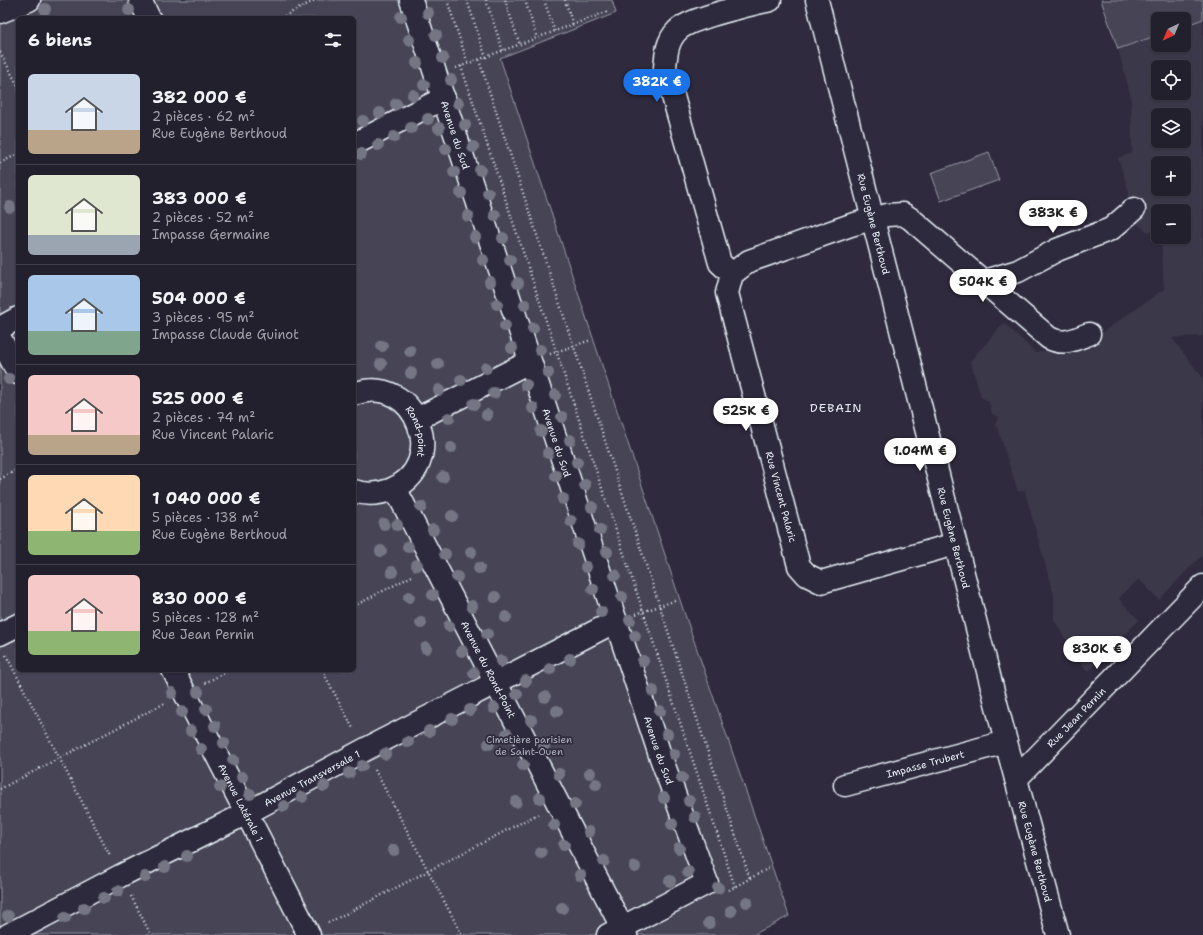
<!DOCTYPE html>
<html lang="fr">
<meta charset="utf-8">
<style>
body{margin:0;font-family:"Shantell Sans",sans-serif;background:#2f2d3a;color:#f1f3f6;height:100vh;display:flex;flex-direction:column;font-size:15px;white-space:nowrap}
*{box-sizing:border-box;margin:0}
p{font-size:13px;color:#a3a3aa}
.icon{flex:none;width:22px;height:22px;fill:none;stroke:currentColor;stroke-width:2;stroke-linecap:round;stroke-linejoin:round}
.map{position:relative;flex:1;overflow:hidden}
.side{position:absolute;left:16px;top:16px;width:340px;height:656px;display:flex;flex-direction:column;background:#23202e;border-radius:6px;box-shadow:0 1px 3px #0004,0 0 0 1px #403e4a}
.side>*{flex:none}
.needle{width:26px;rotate:224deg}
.fabs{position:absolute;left:1151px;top:12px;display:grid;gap:8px}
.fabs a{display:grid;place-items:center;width:40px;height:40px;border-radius:6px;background:#23202e;box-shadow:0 1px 3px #0004,0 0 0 1px #403e4a;font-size:20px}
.price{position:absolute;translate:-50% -34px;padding:0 9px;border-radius:14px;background:#fff;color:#222;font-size:13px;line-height:26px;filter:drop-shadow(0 1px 2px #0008)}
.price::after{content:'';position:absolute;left:50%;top:24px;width:12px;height:9px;margin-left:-6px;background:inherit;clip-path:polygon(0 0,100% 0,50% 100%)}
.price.active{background:#1a73e8;color:#fff}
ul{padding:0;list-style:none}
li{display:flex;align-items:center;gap:12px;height:100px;padding:0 12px}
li+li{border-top:1px solid #403e4a}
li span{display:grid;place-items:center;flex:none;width:112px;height:80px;border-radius:6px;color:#555}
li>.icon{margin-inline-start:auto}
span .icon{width:48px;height:48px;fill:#fffc;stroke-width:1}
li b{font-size:17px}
h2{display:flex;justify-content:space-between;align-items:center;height:48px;padding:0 12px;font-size:17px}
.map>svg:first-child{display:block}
.built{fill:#3b3749;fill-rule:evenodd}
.green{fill:#464455;stroke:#979aa6;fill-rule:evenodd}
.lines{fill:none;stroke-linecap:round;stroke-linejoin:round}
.minor-casing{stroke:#e8f1f8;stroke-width:25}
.path{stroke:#e8f1f8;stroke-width:2.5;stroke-dasharray:1 3;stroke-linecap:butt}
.minor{stroke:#2f2a3d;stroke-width:22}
.tree{fill:#757684}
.labels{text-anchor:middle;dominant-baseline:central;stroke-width:3.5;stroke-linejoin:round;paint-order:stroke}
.street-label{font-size:10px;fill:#e8f1f8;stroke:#2f2a3d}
.park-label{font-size:10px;fill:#afb4bf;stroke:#2f2a3d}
.quarter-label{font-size:12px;letter-spacing:1px;fill:#e8f1f8;stroke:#2f2a3d}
</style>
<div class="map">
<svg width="1203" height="935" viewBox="0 0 1203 935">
<rect width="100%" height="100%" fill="#2f2a3d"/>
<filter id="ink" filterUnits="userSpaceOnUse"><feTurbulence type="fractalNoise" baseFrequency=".025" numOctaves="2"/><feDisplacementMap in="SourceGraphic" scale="8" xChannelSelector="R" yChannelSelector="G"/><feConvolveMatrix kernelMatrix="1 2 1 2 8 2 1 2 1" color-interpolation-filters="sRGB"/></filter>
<g filter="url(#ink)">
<path class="built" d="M1203,19V336L1172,338L1203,378V556L1195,562L1159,600L1139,579L1123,594L1119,599L1139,620L1088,672L1076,658L1054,620V596L1025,492V490L1018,492L997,427L994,426L999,417L992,414L989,402L981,397L970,361L1004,323L1036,353L1080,344L1083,346L1164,289L1161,237H1184V211H1158V233L1146,231L1134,221L1141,219L1127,199L1129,192L1118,158L1132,153L1131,98L1118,49L1158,35V45H1184V26ZM1158,67H1184V93H1158ZM1158,115H1184V141H1158ZM1158,163H1184V189H1158Z"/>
<path class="green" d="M0,0H612L616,13L500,58L682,606L789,916L753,935H0ZM18,18H354V670H18Z
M1101,0H1203V19L1184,26V19H1158V35L1118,49Z
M989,152L999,180L941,201L931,173Z"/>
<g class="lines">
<defs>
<g id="minor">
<path d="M140,0L149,18"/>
<path id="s1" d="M411,0L660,755L707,883L608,935"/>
<path id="s2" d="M817,0L1006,742L1058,935"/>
<path d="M0,12L29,0"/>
<path d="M354,144L444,98"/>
<path d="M732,274L720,263L665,68C666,55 667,41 677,31C689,18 750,5 770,0"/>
<path d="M984,281L1018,271L1057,250L1111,229L1134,209"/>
<path d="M0,328L18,318"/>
<path d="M0,338L18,373"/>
<path id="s3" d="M354,394C416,371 452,466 390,490C379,494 366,495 354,491"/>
<path d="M417,419L529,362"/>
<path id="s4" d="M395,488L626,935"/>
<path d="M955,544L821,582L807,575L799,566L727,293L732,274L749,261L851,225L887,215L903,214L911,219L1049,338C1065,346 1074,339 1089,334"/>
<path d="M0,634L18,625"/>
<path id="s5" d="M173,670L309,935"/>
<path id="s6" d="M1016,779L1203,586"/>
<path id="s7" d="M845,785L1006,742"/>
<path id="s8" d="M8,935L120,876L247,813L364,750L616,621"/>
</g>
</defs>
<use href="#minor" class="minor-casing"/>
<path class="path" d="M447,0L468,64
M467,0L486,58
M486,0L503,51
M505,0L520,45
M525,0L537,38
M544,0L555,32
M565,0L573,25
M281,18L315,0
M0,52L18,86
M479,60L750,879
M461,66L735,887
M456,68L609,11
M0,163L18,154
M550,354L591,340
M0,479L18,469
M354,606L414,575
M636,614L677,600
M6,655L110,856
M322,670L354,730
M205,683L230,670
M375,770L462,935
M0,789L165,703
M729,890L769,868
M131,896L151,935
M328,923L538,814"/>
<use href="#minor" class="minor"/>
</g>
<g class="tree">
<circle cx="45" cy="9" r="6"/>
<circle cx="129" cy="10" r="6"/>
<circle cx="428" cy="13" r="6"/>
<circle cx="401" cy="17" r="6"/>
<circle cx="436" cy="35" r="6"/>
<circle cx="409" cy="40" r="6"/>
<circle cx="443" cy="58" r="6"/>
<circle cx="417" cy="63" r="6"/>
<circle cx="451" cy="80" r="6"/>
<circle cx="424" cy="85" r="6"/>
<circle cx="413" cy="95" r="6"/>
<circle cx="458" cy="103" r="6"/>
<circle cx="396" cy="104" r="6"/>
<circle cx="380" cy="113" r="6"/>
<circle cx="428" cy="119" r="6"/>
<circle cx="363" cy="121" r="6"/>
<circle cx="465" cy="125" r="6"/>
<circle cx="411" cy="128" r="6"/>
<circle cx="439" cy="128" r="6"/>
<circle cx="394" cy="137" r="6"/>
<circle cx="378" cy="145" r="6"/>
<circle cx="473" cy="147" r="6"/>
<circle cx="446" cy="149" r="6"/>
<circle cx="361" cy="154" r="6"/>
<circle cx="480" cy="170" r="6"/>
<circle cx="454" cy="172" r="6"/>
<circle cx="461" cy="193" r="6"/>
<circle cx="488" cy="193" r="6"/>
<circle cx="10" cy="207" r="6"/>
<circle cx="495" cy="215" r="6"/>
<circle cx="468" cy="216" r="6"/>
<circle cx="475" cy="237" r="6"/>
<circle cx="503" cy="238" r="6"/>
<circle cx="483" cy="260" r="6"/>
<circle cx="510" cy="260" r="6"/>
<circle cx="490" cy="282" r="6"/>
<circle cx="518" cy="283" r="6"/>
<circle cx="497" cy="304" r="6"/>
<circle cx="525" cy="305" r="6"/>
<circle cx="505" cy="326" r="6"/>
<circle cx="533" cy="328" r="6"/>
<circle cx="382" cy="346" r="6"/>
<circle cx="512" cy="348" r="6"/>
<circle cx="540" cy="350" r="6"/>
<circle cx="410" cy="351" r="6"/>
<circle cx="381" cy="364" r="6"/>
<circle cx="438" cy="364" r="6"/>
<circle cx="486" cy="368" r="6"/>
<circle cx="411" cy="373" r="6"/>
<circle cx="548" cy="373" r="6"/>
<circle cx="9" cy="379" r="6"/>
<circle cx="461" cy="380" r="6"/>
<circle cx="526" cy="385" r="6"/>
<circle cx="439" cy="390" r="6"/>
<circle cx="494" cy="393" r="6"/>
<circle cx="555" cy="395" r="6"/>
<circle cx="474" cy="404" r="6"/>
<circle cx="533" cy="408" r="6"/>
<circle cx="487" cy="415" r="6"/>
<circle cx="562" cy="417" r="6"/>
<circle cx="449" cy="418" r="6"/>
<circle cx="541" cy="431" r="6"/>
<circle cx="570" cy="440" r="6"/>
<circle cx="451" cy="448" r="6"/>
<circle cx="548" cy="453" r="6"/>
<circle cx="577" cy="462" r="6"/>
<circle cx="556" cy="476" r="6"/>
<circle cx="443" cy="477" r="6"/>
<circle cx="585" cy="485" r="6"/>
<circle cx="563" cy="499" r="6"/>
<circle cx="421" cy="507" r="6"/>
<circle cx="592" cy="507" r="6"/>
<circle cx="452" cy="516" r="6"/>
<circle cx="571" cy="521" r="6"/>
<circle cx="384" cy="524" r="6"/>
<circle cx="397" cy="525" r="6"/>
<circle cx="433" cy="530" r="6"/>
<circle cx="600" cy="530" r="6"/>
<circle cx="578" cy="544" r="6"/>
<circle cx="408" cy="547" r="6"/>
<circle cx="381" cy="551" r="6"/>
<circle cx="471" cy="552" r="6"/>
<circle cx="607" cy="552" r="6"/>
<circle cx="445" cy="554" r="6"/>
<circle cx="417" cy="565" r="6"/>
<circle cx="586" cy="567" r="6"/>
<circle cx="479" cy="568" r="6"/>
<circle cx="392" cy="572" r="6"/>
<circle cx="615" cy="575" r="6"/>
<circle cx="457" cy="577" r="6"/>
<circle cx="593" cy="589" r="6"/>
<circle cx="433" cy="595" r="6"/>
<circle cx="409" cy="597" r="6"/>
<circle cx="495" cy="597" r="6"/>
<circle cx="622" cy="597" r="6"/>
<circle cx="472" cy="606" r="6"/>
<circle cx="601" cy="612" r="6"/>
<circle cx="506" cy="617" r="6"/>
<circle cx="630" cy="620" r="6"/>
<circle cx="421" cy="623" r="6"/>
<circle cx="449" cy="626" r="6"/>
<circle cx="487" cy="634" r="6"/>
<circle cx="635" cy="636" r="6"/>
<circle cx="426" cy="648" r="6"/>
<circle cx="462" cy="651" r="6"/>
<circle cx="570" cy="659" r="6"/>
<circle cx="501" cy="661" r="6"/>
<circle cx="643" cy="661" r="6"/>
<circle cx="550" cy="669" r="6"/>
<circle cx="474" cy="673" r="6"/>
<circle cx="526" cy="681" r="6"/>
<circle cx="653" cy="691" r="6"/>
<circle cx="198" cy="692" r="6"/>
<circle cx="172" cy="693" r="6"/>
<circle cx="517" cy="694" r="6"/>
<circle cx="545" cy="697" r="6"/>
<circle cx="494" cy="708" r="6"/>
<circle cx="206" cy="709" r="6"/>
<circle cx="470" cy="710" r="6"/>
<circle cx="557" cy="711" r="6"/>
<circle cx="660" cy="711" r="6"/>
<circle cx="182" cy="712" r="6"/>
<circle cx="452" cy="719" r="6"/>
<circle cx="531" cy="720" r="6"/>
<circle cx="215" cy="726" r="6"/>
<circle cx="191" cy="731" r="6"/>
<circle cx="429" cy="731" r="6"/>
<circle cx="507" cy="734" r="6"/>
<circle cx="667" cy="734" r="6"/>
<circle cx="408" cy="742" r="6"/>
<circle cx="224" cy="743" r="6"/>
<circle cx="489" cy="744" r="6"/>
<circle cx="544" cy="746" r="6"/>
<circle cx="201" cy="749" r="6"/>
<circle cx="385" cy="754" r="6"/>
<circle cx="674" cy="754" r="6"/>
<circle cx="233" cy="760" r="6"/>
<circle cx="523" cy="765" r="6"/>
<circle cx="362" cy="766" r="6"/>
<circle cx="349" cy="773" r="6"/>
<circle cx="590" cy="773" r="6"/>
<circle cx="559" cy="774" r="6"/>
<circle cx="242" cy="777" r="6"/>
<circle cx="682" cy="778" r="6"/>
<circle cx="596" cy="784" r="6"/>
<circle cx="324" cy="786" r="6"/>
<circle cx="220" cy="787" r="6"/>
<circle cx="250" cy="794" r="6"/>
<circle cx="302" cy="797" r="6"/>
<circle cx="540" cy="798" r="6"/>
<circle cx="664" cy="798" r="6"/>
<circle cx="689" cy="801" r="6"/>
<circle cx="516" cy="802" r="6"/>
<circle cx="575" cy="804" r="6"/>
<circle cx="284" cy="806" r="6"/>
<circle cx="695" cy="817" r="6"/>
<circle cx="672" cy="824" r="6"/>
<circle cx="554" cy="825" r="6"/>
<circle cx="589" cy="832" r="6"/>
<circle cx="564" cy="845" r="6"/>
<circle cx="679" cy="848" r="6"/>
<circle cx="394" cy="850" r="6"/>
<circle cx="541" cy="853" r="6"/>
<circle cx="187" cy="856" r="6"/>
<circle cx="604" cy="861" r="6"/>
<circle cx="165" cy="867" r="6"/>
<circle cx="635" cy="867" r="6"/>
<circle cx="688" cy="872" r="6"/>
<circle cx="580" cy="875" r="6"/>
<circle cx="145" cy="877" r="6"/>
<circle cx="670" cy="881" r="6"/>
<circle cx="718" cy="888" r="6"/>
<circle cx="118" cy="891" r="6"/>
<circle cx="104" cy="898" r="6"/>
<circle cx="747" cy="902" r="6"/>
<circle cx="84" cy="908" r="6"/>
<circle cx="562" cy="908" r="6"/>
<circle cx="731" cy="911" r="6"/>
<circle cx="8" cy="916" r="6"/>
<circle cx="65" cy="918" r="6"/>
<circle cx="709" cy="923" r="6"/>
</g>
</g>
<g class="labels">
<g class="street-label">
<text stroke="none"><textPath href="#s1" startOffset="142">Avenue du Sud</textPath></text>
<text stroke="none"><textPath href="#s2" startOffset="231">Rue Eugène Berthoud</textPath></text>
<text stroke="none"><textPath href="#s3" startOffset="86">Rond-point</textPath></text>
<text stroke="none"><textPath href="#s1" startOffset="466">Avenue du Sud</textPath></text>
<text transform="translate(781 497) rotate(75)">Rue Vincent Palaric</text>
<text stroke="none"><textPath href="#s2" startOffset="555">Rue Eugène Berthoud</textPath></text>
<text stroke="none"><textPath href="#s4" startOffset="204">Avenue du Rond-Point</textPath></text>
<text stroke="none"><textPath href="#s6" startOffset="86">Rue Jean Pernin</textPath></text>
<text stroke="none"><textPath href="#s1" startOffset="790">Avenue du Sud</textPath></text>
<text stroke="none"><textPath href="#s7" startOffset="83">Impasse Trubert</textPath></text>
<text stroke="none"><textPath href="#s8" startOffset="342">Avenue Transversale 1</textPath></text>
<text stroke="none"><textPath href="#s5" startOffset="149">Avenue Latérale 1</textPath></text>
<text stroke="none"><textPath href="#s2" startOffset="879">Rue Eugène Berthoud</textPath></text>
</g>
<g class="park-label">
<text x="529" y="739">Cimetière parisien<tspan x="529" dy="12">de Saint-Ouen</tspan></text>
</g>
<g class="quarter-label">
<text x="836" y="408">DEBAIN</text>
</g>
</g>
</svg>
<div class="fabs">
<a><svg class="needle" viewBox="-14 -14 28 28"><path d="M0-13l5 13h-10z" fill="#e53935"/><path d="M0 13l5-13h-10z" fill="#a3a3aa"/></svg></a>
<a><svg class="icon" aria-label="locate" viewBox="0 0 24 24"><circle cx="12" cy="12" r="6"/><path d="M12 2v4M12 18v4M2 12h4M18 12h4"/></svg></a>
<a><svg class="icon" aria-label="layers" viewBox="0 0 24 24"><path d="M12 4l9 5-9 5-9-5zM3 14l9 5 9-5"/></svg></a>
<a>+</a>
<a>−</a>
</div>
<b class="price active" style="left:657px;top:103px">382K €</b>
<b class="price" style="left:1053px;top:234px">383K €</b>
<b class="price" style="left:983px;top:303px">504K €</b>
<b class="price" style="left:746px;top:432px">525K €</b>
<b class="price" style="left:920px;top:472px">1.04M €</b>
<b class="price" style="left:1097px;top:670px">830K €</b>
<section class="side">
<h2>6 biens<svg class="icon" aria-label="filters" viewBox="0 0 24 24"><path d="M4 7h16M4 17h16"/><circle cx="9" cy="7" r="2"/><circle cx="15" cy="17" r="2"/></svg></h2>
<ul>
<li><span style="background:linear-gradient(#c9d6e8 70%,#b9a48a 0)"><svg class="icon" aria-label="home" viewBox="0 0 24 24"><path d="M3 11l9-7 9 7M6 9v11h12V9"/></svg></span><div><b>382 000 €</b><p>2 pièces · 62 m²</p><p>Rue Eugène Berthoud</p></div></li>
<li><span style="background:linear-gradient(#dfe7d0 75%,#9aa5b1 0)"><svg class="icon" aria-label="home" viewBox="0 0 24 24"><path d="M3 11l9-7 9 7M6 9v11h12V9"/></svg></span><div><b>383 000 €</b><p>2 pièces · 52 m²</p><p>Impasse Germaine</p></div></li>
<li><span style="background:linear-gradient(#a9c7e8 70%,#7fa58c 0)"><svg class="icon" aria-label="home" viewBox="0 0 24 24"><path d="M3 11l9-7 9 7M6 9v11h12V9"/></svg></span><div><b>504 000 €</b><p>3 pièces · 95 m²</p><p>Impasse Claude Guinot</p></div></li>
<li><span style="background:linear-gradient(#f6c9c9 75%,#b9a48a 0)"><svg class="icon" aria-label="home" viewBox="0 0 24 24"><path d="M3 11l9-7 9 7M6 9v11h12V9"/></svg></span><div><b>525 000 €</b><p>2 pièces · 74 m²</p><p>Rue Vincent Palaric</p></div></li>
<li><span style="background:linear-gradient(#ffd9b3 70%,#8fb573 0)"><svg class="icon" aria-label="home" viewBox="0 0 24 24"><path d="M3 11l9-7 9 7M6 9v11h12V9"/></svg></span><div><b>1 040 000 €</b><p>5 pièces · 138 m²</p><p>Rue Eugène Berthoud</p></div></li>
<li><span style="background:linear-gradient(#f6c9c9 70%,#8fb573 0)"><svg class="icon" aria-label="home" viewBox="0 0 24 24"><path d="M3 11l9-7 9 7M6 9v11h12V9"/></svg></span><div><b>830 000 €</b><p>5 pièces · 128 m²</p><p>Rue Jean Pernin</p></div></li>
</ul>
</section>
</div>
